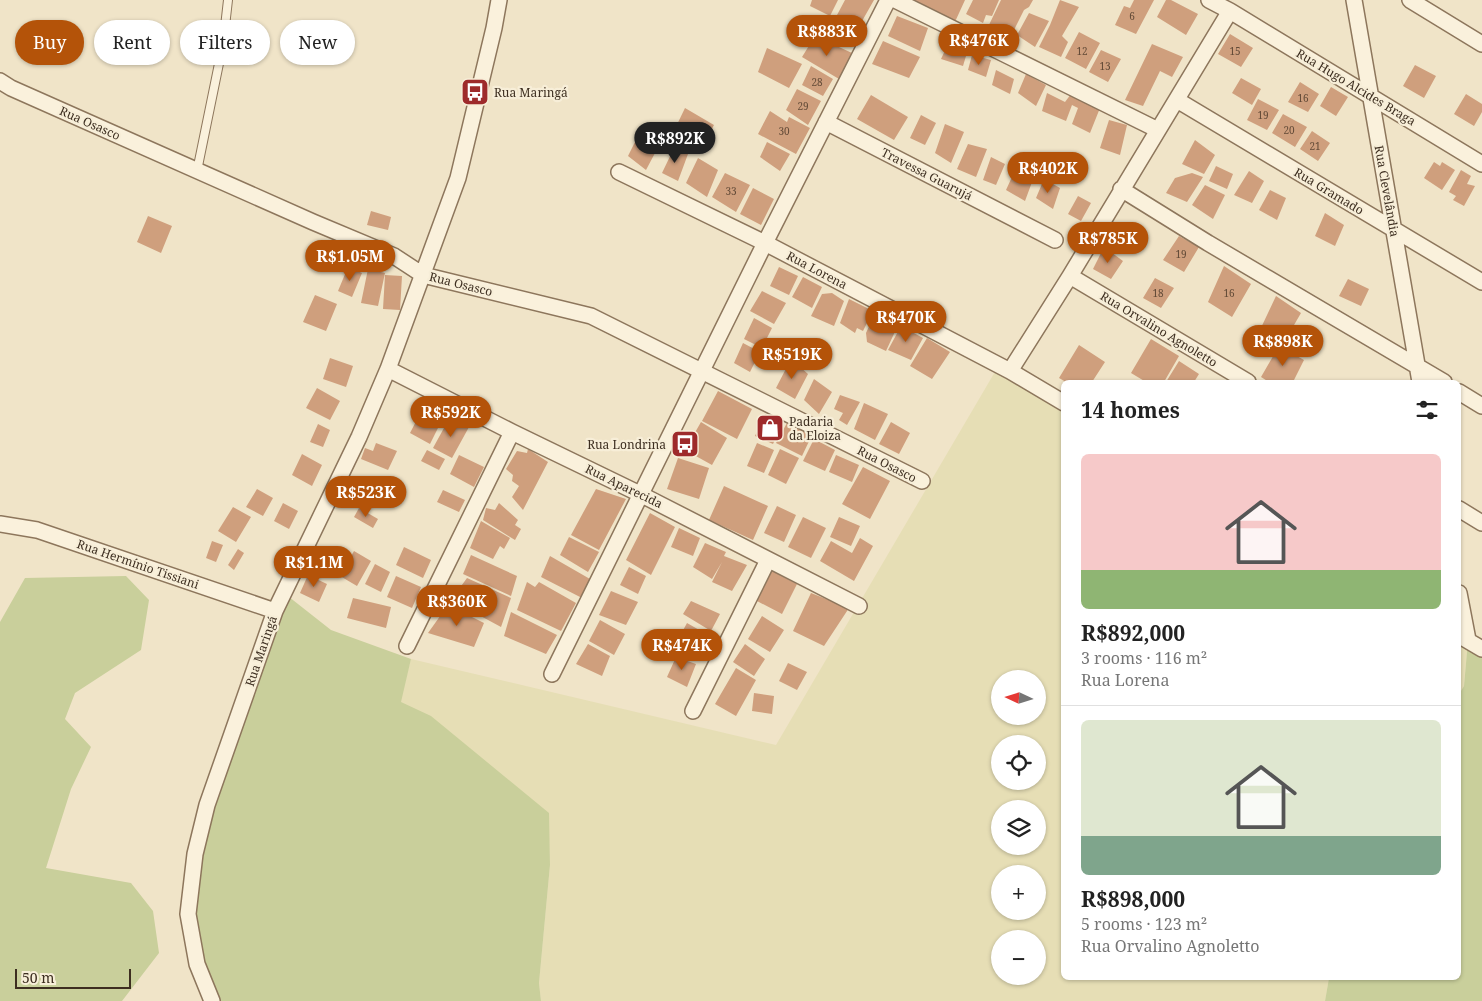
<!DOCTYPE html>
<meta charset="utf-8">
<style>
body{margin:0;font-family:"Noto Serif",serif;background:#f6f6f6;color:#222;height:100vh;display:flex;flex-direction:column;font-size:19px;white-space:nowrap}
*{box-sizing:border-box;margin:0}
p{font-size:16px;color:#767676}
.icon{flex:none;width:28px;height:28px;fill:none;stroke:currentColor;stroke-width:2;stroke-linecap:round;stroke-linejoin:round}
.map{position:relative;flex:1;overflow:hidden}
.side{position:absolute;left:1061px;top:380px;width:400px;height:600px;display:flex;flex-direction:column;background:#fff;border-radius:8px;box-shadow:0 1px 4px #0004}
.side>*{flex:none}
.banner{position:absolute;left:15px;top:20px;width:475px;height:45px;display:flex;gap:10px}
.needle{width:32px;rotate:274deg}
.tools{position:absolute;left:991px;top:670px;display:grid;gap:10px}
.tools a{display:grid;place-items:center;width:55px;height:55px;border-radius:50%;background:#fff;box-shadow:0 1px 4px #0004;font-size:25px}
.scale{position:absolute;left:15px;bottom:12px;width:116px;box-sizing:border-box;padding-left:5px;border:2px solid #3d2e20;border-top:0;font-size:14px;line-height:18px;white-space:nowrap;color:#3d2e20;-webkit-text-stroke:4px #f7eed8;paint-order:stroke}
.price{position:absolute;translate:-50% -42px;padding:0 11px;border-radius:18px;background:#b45309;color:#fff;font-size:16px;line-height:32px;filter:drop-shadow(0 1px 2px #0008)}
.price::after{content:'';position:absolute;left:50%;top:30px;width:15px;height:11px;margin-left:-8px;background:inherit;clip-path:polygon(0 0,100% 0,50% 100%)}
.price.selected{background:#222;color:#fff}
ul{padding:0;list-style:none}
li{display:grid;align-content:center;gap:10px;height:265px;padding:0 20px}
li+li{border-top:1px solid #e0e0e0}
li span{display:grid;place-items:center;height:155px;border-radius:8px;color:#555}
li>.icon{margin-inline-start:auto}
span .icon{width:90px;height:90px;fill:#fffc;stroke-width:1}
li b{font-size:21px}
h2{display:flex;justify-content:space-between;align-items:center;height:60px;padding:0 20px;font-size:21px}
.chip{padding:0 18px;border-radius:22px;background:#fff;box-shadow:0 1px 4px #0004;font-size:18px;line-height:45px}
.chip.selected{background:#b45309;color:#fff}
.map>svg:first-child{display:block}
.farmland{fill:#e6deb5;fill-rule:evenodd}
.green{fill:#c9cf9b}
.building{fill:#cf9f7d}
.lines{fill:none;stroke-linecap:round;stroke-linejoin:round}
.lane-casing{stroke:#8d765c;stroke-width:10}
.street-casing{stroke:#8d765c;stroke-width:18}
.lane{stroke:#faf1dc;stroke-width:8}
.street{stroke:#faf1dc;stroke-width:15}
.labels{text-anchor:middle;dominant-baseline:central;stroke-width:4.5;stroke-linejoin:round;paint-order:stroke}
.number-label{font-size:10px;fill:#624a37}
.street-label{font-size:12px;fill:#3d2e20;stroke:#f7eed8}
.poi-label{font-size:12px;fill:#3d2e20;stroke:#f7eed8;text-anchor:start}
</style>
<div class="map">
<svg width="1482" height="1001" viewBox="0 0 1482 1001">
<rect width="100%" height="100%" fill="#f0e4c8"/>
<path class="farmland" d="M999,365L1064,403V978H1329L1325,1001H541L539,983L550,865L548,813L400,702L411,659L776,745ZM1000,679H1038V716H1000ZM1000,744H1038V781H1000ZM1000,809H1038V846H1000ZM1000,874H1038V911H1000ZM1000,939H1038V976H1000Z
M1459,635L1468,640L1464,686L1459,694Z"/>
<path class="green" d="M126,576L149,600L141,650L75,693L65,719L91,747L71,789L46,868L131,883L153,911L159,953L122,1001H0V622L25,578Z
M284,593L331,630L411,659L401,702L431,716L549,813L550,865L539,983L541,1001H212L188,914L195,854Z
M1468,640L1482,649V1001H1325L1329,978H1459V694L1464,686Z"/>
<path class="building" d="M812,0H838L830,16L810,6Z
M845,0H874L849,44L829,30Z
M907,0H965L954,24Z
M973,0H999L992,16L986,15L983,23L966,14Z
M1001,0H1033L1029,7L1024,10L1009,40L987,29Z
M1060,0L1079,7L1062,36L1068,42L1061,57L1039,47L1050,25Z
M1134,0H1154L1136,34L1115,25L1124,6L1130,8Z
M1166,0H1171L1198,14L1186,35L1157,17Z
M1029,13L1049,21L1035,47L1017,35Z
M897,16L928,28L920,51L888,36Z
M1079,32L1100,43L1086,69L1065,58Z
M1230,34L1253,48L1241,67L1218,54Z
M815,36L852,53L839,79L802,57Z
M950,40L969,46L963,66L941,59Z
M883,41L920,57L909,78L872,64Z
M1152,44L1183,57L1172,77L1160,71L1143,106L1125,100Z
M767,48L802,64L789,88L758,72Z
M1101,50L1121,59L1108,82L1089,72Z
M972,55L991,60L986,77L968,70Z
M1415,65L1436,76L1424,98L1403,86Z
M811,66L833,79L823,96L802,85Z
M996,70L1014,79L1010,94L992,85Z
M1026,74L1046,85L1036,106L1018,93Z
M1241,78L1261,89L1252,105L1232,93Z
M1300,82L1319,94L1308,112L1288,102Z
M1331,87L1348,97L1336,116L1320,106Z
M797,89L821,101L808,125L786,110Z
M1047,93L1065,102L1071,94L1100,108L1090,133L1072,124L1078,108L1072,105L1066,121L1042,111Z
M1466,94L1482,104V112L1474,126L1454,114Z
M871,95L908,117L894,140L857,119Z
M1258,99L1279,110L1267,130L1247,120Z
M685,108L714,125L699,153L671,137Z
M770,111L787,122L789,117L810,128L796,154L758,134Z
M1283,114L1307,127L1295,147L1272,133Z
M921,115L936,123L925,145L910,138Z
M1109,120L1127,125L1120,155L1100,148Z
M945,124L964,132L951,163L935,153Z
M643,126L664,136L646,170L628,156Z
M1312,131L1330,143L1318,161L1300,149Z
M1195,140L1215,155L1204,174L1182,164Z
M767,142L790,154L780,171L760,157Z
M968,144L987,149L976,177L957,169Z
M674,148L688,154L678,181L662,173Z
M991,157L1005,164L996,185L983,180Z
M698,158L718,170L707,197L686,183Z
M1434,162L1440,166L1442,162L1455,170L1442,190L1424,178Z
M1017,166L1035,174L1025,201L1006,190Z
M1216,166L1233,174L1227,189L1209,181Z
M1461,170L1471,176L1467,184L1475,186L1464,206L1453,200L1456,196L1449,192Z
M1249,171L1264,181L1252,203L1234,195Z
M725,173L750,185L736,212L712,197Z
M1192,173L1203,177L1187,202L1166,193L1175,178Z
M1044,179L1060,188L1053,209L1036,198Z
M1205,185L1225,195L1213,219L1192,205Z
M753,188L774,199L761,225L740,214Z
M1270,190L1286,198L1277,220L1259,210Z
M1078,196L1091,203L1081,221L1068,214Z
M371,211L391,217L388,230L367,225Z
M1325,213L1344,225L1335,246L1315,236Z
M148,216L172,226L161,253L137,242Z
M1179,236L1199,247L1184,272L1163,260Z
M1104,247L1123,261L1111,279L1093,269Z
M1224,266L1251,284L1232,317L1208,302Z
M348,267L362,273L352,297L338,291Z
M779,267L798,276L789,295L770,286Z
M368,269L385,273L378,306L361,303Z
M385,275L402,276L400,310L383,309Z
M803,277L822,287L812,308L792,297Z
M1155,278L1174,288L1161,308L1143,298Z
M1348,279L1369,289L1361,306L1339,296Z
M762,291L786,303L774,324L750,311Z
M832,293L844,301L834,326L811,316L822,294Z
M315,295L337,304L326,331L303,322Z
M1276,296L1301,313L1283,344L1259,332Z
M849,299L873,311L863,331L857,328L855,333L840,323Z
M876,311L899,323L886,351L867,342L866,333Z
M754,318L772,328L762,348L744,339Z
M901,326L923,338L911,360L888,350Z
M927,338L950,352L932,379L910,366Z
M1151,339L1179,356L1164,382H1146L1131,373Z
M743,343L760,352L750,372L734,363Z
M1079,345L1105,362L1092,382H1066L1059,378Z
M1279,346L1304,360L1293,382H1269L1261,377Z
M330,358L353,366L346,387L323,379Z
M791,359L808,374L795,399L776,388Z
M1179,361L1199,374L1194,382H1166Z
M814,379L832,392L819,414L804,400Z
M317,388L340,401L330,420L306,408Z
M718,391L752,409L737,439L702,421Z
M840,395L860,402L847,425L839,420L843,413L834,409Z
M864,403L888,414L875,440L854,429Z
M423,408L443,418L430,444L410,433Z
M765,414L783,422L773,444L755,436Z
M450,417L469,427L452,458L433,448Z
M701,422L727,438L712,465L685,450Z
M891,422L910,433L899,454L879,444Z
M787,423L812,435L802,456L776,443Z
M318,424L330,430L323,447L310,442Z
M814,439L835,450L825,471L803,461Z
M376,443L397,451L388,470L361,459L365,448L373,451Z
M757,443L774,450L764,473L747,466Z
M528,449L548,462L523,510L512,497L519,486L512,481L513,475L506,469L517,451L527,453Z
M780,449L799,458L786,484L768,475Z
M427,450L445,459L439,470L421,461Z
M302,454L322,465L312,486L292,475Z
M459,455L484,467L474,487L450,474Z
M836,455L859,465L852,482L829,472Z
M678,458L709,468L699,499L667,489Z
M863,467L890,481L870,519L842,504Z
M724,486L768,506L753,540L709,520Z
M257,489L273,498L263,516L246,507Z
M596,489L626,499L599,550L571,535Z
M443,490L465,500L459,512L437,502Z
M283,503L298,511L289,529L274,521Z
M499,503L518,520L515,525L521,529L515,540L483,520L486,508L495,510Z
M777,506L796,515L784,542L764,533Z
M233,507L251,517L236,542L218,531Z
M359,508L378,519L373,528L354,517Z
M650,513L675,527L651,575L626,560Z
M803,517L826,528L811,558L788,547Z
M839,517L860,526L851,546L830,537Z
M481,521L510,538L504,549L500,546L493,559L470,548Z
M679,528L700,538L693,556L671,547Z
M569,537L599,552L588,572L560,555Z
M860,538L873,546L854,581L820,561L831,541L852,553Z
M212,541L223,545L216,562L206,558Z
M705,543L726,552L724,556L747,565L732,591L712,582L722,562L712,579L693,567Z
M404,547L431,560L423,578L396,565Z
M238,549L244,553L234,570L228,565Z
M354,551L371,561L357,586L340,576Z
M321,553L336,561L329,576L313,569Z
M471,555L517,576L511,596L463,574Z
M550,556L590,579L582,598L541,577Z
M375,564L390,572L381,592L365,584Z
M629,567L646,576L638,594L620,585Z
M772,571L797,584L782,614L757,601Z
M308,575L327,584L319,602L300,593Z
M396,576L421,587L412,608L387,597Z
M467,578L511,598L501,627L451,600Z
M527,582L535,587L539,582L576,603L561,631L517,610Z
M611,591L638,602L626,625L599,615Z
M811,593L849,608L824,646L793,631Z
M353,598L391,607L386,628L347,618Z
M691,601L720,614L711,631L683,614Z
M448,605L484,623L474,647L428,633Z
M511,612L557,635L546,654L504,636Z
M762,616L784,630L770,652L748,639Z
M600,620L625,634L614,655L589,641Z
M687,623L708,635L696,658L673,649Z
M588,644L610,656L602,676L576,664Z
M745,644L765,659L754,676L733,662Z
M676,657L696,664L687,687L667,677Z
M788,663L807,672L797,690L779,681Z
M736,668L756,680L736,716L715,704Z
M754,693L774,696L772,714L752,711Z"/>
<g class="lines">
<defs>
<path id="lane" d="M197,171L223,44L228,0"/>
<path id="street" d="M895,0L1158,130
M1209,0L1230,11L1482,164
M1354,0L1420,382
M1410,0L1482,44
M0,81L11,88L313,222L394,256L423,275L591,316L922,481
M1177,100L1482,282
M826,122L1055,240
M619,172L765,243L1010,371L1064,403
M1121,189L1208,243L1444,382
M1070,276L1248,382
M388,369L512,432L640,494L859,606
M1010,371L1070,276L1230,11
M1459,392L1482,406
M1459,509L1482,523
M0,524L37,530L275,611
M1459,593L1468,640
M1460,636L1482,649
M407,646L512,432
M552,674L765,243L888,0
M693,711L768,560
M212,1001L197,964L188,914L195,854L207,805L275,611L359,437L388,369L458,178L494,28L499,0"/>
</defs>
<use href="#lane" class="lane-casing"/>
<use href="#street" class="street-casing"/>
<use href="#lane" class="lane"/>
<use href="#street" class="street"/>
</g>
<defs>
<symbol id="bus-square" viewBox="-11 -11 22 22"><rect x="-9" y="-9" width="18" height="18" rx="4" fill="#9e2a2b" stroke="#f7eed8"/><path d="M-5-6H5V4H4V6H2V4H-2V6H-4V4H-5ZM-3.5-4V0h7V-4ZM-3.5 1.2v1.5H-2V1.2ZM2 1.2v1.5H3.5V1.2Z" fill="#fff"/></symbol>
<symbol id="shop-square" viewBox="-11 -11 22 22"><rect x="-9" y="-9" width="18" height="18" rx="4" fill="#9e2a2b" stroke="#f7eed8"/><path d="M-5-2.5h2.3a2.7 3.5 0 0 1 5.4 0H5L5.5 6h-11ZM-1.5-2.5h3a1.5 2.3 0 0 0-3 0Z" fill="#fff"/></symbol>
</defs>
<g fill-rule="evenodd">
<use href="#bus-square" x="459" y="76" width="32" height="32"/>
<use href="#shop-square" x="754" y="412" width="32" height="32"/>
<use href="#bus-square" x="669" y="428" width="32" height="32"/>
</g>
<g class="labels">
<g class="number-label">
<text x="1132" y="16">6</text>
<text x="1082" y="51">12</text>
<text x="1235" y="51">15</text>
<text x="1105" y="66">13</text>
<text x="817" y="82">28</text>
<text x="1303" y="98">16</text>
<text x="803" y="106">29</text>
<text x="1263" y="115">19</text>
<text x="1289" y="130">20</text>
<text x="784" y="131">30</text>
<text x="1315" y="146">21</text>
<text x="731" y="191">33</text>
<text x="1181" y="254">19</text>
<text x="1158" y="293">18</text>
<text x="1229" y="293">16</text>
</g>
<g class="street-label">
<text transform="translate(1356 87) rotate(31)">Rua Hugo Alcides Braga</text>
<text transform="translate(90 123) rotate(24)">Rua Osasco</text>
<text transform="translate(927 174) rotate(27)">Travessa Guarujá</text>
<text transform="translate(1329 191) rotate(31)">Rua Gramado</text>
<text transform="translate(1387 191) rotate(80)">Rua Clevelândia</text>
<text transform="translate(817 270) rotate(28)">Rua Lorena</text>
<text transform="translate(461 284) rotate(14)">Rua Osasco</text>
<text transform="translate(1159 329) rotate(31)">Rua Orvalino Agnoletto</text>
<text transform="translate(887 464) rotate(27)">Rua Osasco</text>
<text transform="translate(624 486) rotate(26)">Rua Aparecida</text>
<text transform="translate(138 564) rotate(19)">Rua Hermínio Tissiani</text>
<text transform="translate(261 651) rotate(-71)">Rua Maringá</text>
</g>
<g class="poi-label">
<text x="494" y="92">Rua Maringá</text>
<text x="789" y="421">Padaria<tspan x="789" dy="14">da Eloiza</tspan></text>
<text x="666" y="444" text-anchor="end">Rua Londrina</text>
</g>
</g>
</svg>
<div class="tools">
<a><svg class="needle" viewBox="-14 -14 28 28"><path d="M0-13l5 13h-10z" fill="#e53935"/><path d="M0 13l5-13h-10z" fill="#767676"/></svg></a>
<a><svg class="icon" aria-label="locate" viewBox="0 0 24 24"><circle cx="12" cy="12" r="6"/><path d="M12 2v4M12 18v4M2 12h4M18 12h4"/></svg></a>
<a><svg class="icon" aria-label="layers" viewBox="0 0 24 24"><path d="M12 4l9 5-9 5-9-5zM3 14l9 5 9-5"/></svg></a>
<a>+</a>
<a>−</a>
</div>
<div class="scale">50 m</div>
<b class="price" style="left:827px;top:57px">R$883K</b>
<b class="price" style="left:979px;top:66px">R$476K</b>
<b class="price selected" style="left:675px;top:164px">R$892K</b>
<b class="price" style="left:1048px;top:194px">R$402K</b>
<b class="price" style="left:1108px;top:264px">R$785K</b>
<b class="price" style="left:350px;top:282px">R$1.05M</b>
<b class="price" style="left:906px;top:343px">R$470K</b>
<b class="price" style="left:1283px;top:367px">R$898K</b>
<b class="price" style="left:792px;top:380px">R$519K</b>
<b class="price" style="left:451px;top:438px">R$592K</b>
<b class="price" style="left:366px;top:518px">R$523K</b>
<b class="price" style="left:314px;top:588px">R$1.1M</b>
<b class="price" style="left:457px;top:627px">R$360K</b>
<b class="price" style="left:682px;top:671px">R$474K</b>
<div class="banner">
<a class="chip selected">Buy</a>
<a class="chip">Rent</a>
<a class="chip">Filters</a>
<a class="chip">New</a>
</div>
<section class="side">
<h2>14 homes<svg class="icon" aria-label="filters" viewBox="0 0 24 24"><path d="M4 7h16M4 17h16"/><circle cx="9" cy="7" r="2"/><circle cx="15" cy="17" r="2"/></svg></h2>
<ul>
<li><span style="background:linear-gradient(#f6c9c9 75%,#8fb573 0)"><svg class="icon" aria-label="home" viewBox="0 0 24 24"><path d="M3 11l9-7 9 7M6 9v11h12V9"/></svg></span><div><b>R$892,000</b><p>3 rooms · 116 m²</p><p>Rua Lorena</p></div></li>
<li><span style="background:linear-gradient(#dfe7d0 75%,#7fa58c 0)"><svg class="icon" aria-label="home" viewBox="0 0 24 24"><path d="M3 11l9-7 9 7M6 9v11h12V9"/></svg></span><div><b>R$898,000</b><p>5 rooms · 123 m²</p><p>Rua Orvalino Agnoletto</p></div></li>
</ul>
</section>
</div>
